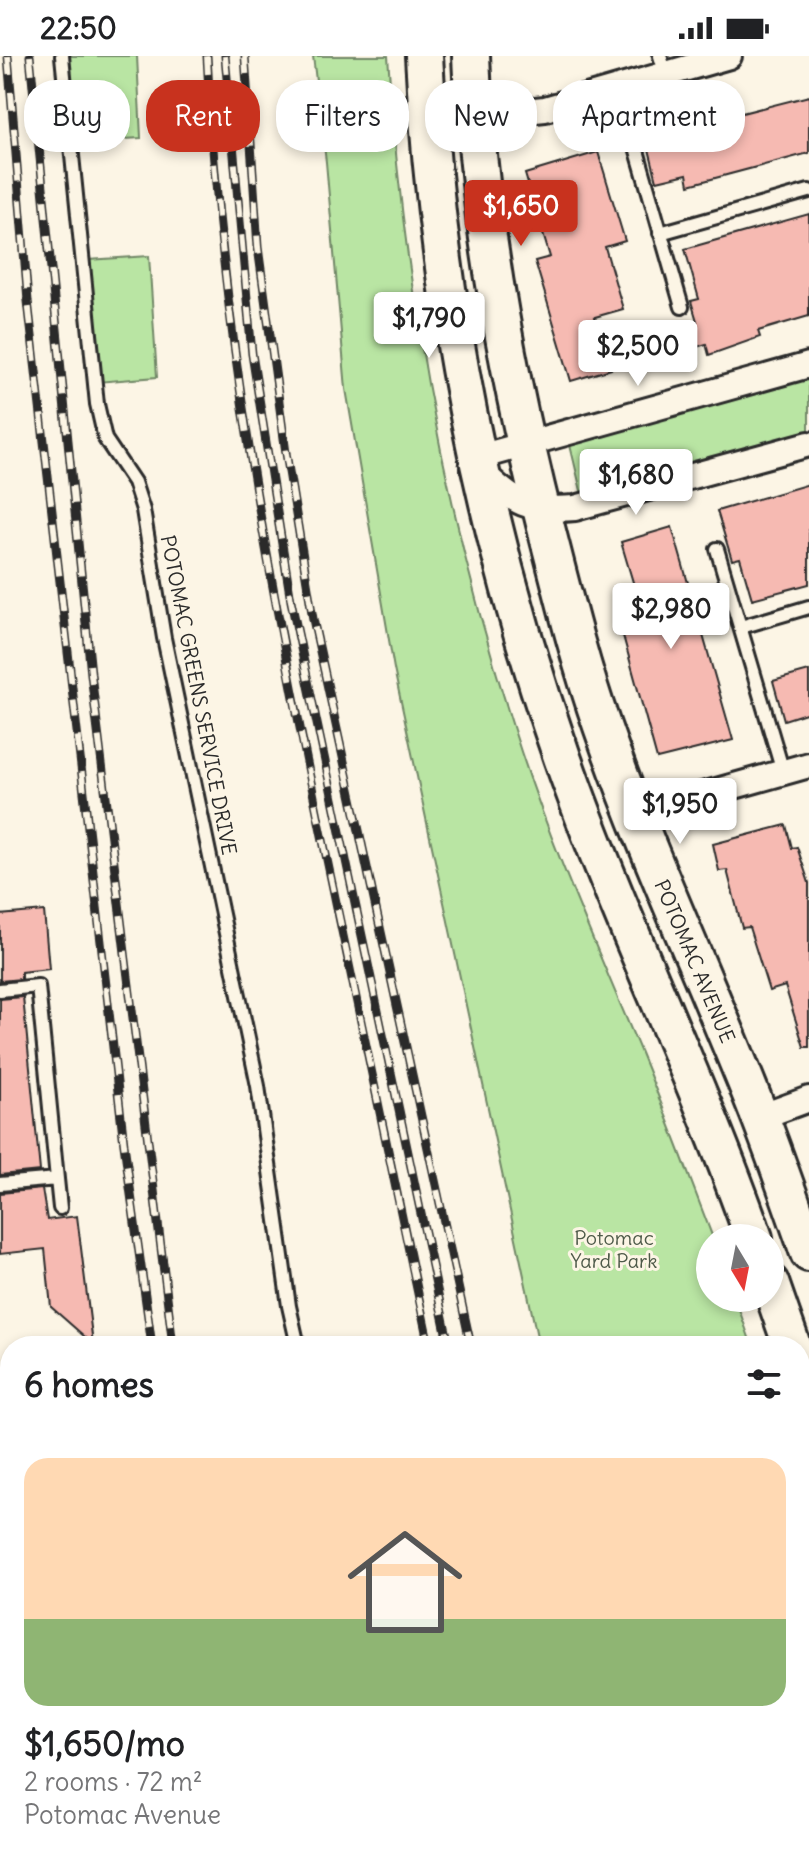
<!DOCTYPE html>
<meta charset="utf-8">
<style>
body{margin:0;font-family:Delius,sans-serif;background:#f2f2f2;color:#202124;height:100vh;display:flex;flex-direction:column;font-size:30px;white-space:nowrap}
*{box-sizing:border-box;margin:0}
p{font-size:26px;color:#757577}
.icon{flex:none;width:44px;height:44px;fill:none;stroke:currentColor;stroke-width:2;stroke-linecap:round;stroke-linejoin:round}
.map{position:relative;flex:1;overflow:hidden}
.side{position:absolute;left:0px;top:1280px;width:810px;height:538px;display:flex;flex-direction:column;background:#fff;border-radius:32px 32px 0 0;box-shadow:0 4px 12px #0003}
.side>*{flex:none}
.hud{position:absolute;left:24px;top:24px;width:762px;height:72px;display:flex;gap:16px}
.needle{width:52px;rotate:170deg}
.fabs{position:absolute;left:696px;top:1168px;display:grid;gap:16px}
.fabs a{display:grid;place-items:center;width:88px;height:88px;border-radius:50%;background:#fff;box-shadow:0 4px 12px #0003;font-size:40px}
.price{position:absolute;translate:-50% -68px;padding:0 18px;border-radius:8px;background:#fff;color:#222;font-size:26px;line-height:52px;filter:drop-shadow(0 2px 4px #0008)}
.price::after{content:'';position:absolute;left:50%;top:48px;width:24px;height:18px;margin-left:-12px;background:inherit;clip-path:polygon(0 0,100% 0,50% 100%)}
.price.on{background:#c8321e;color:#fff}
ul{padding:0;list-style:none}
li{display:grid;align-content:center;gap:16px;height:424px;padding:0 24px}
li+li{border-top:2px solid #e0e0e0}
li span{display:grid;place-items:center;height:248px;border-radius:24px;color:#555}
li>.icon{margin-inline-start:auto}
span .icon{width:144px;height:144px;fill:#fffc;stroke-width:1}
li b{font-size:34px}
h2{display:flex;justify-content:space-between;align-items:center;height:96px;padding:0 24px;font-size:34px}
.tag{padding:0 28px;border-radius:32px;background:#fff;box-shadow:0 4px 12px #0003;font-size:28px;line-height:72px}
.tag.on{background:#c8321e;color:#fff}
.status{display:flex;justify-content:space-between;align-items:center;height:56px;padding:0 40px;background:#fff;direction:ltr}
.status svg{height:22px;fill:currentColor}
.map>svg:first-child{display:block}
.green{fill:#b9e5a3;stroke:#728867;stroke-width:2}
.building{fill:#f6bab2;stroke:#2b2b2b;stroke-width:2}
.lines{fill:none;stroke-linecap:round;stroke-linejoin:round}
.lane-casing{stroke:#2b2b2b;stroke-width:18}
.street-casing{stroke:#2b2b2b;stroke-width:30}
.secondary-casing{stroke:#2b2b2b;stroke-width:42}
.lane{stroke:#fcf5e5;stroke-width:12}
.street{stroke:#fcf5e5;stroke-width:24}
.secondary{stroke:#fcf5e5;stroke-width:36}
.rail-casing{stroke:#2b2b2b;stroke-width:9}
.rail{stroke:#fcf5e5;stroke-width:6;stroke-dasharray:18;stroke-linecap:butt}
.labels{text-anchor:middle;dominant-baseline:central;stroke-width:6;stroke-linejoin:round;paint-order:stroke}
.street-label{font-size:20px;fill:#2b2b2b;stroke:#fcf5e5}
.park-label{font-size:20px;fill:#4e5a49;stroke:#fcf5e5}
</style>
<div class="status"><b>22:50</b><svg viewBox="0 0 49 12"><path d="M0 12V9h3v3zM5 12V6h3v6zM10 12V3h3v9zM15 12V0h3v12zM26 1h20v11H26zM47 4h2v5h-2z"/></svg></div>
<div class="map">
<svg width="809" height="1817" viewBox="0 0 809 1817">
<rect width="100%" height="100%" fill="#fcf5e5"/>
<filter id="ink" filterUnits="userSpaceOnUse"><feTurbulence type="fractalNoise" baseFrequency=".0125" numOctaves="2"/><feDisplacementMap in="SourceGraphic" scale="16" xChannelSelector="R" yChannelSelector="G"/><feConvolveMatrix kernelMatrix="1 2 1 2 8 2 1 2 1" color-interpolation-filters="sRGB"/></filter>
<g filter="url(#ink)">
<path class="green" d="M68,0H137L141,82L72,86Z
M313,0H388C403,230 444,454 514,674C549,785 596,890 641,997C666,1058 689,1120 713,1182H710V1242H735L752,1290H539L394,613L346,333L326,106Z
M149,200L157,321L97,326L88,204Z
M809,320V374L582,439L570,389Z
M800,1451L809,1485V1817H655L653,1808H800Z"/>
<path class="building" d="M809,40V97L689,129L687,118L657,125L643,69L675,61L679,73Z
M598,96L625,185L605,191L623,253L595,261L611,313L571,325L535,205L550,201L525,118Z
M809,158V260L758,275L760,281L709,299L706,288L678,297L671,273L697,265L691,245L699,243L685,193Z
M809,428V528L752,543L740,502L732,504L717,455Z
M672,471L733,684L657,703L619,565L643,560L621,486Z
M809,615V656L784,664L773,625Z
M786,769L792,792L797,791L809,827V991H804L785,930L769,935L749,871L742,872L727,814L719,815L713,788Z
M44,855L49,913L21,916V923L0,925V859Z
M23,941L40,1115L0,1119V943Z
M42,1133L47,1164L77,1160L93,1288L51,1251L45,1193L0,1198V1137Z"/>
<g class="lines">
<defs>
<path id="lane" d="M62,0L97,348L105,383L134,426L143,454L164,582L258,1030L289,1250L298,1290
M660,0L666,18
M619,32L682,251
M660,177L809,135
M717,493L783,716
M741,571L809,551
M0,934L38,930L57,1123L0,1128
M57,1123L60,1152
M0,1364L10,1362
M412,1808L414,1817"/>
<path id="street" d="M475,60L545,53L729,0
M479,401L809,309
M482,416C513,447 530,456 575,452L809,388
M635,758L809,709
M760,1061L809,1043
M0,1553L10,1624
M0,1725L10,1724
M0,1816L36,1810"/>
<path id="secondary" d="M424,0C436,238 484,479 563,704C620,866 697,1020 754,1182
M471,0C478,167 510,334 552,495C567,554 582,613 602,670C648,803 709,930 760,1061C777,1105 793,1151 809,1197
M770,1227L792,1290
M800,1313L809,1343"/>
</defs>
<use href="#lane" class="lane-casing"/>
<use href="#street" class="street-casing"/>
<use href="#secondary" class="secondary-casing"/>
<use href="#lane" class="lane"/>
<use href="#street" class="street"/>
<use href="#secondary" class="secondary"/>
<defs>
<path id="rail" d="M8,0L28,245L124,1088L152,1290
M30,0L91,618L173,1290
M207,0C220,269 270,531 325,794C360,959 394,1125 429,1290
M225,0L252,298L291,545L449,1290
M245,0L258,191L286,397L313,563L471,1290
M254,1808L256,1817
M274,1808L277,1817
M538,1808L540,1817
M558,1808L560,1817
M580,1808L582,1817"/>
</defs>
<use href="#rail" class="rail-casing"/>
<use href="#rail" class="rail"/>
</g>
</g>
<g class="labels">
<g class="street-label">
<text transform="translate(199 639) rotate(79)">POTOMAC GREENS SERVICE DRIVE</text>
<text transform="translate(695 905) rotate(67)">POTOMAC AVENUE</text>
</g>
<g class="park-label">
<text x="614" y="1181">Potomac<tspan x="614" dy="23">Yard Park</tspan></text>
</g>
</g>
</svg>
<div class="fabs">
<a><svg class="needle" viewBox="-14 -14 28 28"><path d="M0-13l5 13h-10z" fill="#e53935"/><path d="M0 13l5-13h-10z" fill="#757577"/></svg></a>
</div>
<b class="price on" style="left:521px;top:192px">$1,650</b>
<b class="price" style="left:429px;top:304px">$1,790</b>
<b class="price" style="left:638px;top:332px">$2,500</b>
<b class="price" style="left:636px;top:461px">$1,680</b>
<b class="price" style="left:671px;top:595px">$2,980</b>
<b class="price" style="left:680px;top:790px">$1,950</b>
<div class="hud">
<a class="tag">Buy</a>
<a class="tag on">Rent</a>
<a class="tag">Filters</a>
<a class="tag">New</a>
<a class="tag">Apartment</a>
</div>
<section class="side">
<h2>6 homes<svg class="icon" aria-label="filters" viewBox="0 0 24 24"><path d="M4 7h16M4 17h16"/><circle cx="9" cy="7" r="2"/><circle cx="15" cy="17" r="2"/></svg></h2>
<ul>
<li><span style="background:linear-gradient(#ffd9b3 65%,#8fb573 0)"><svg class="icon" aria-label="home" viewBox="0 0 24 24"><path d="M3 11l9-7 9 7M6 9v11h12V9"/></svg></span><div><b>$1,650/mo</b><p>2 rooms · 72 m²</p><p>Potomac Avenue</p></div></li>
</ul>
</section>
</div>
